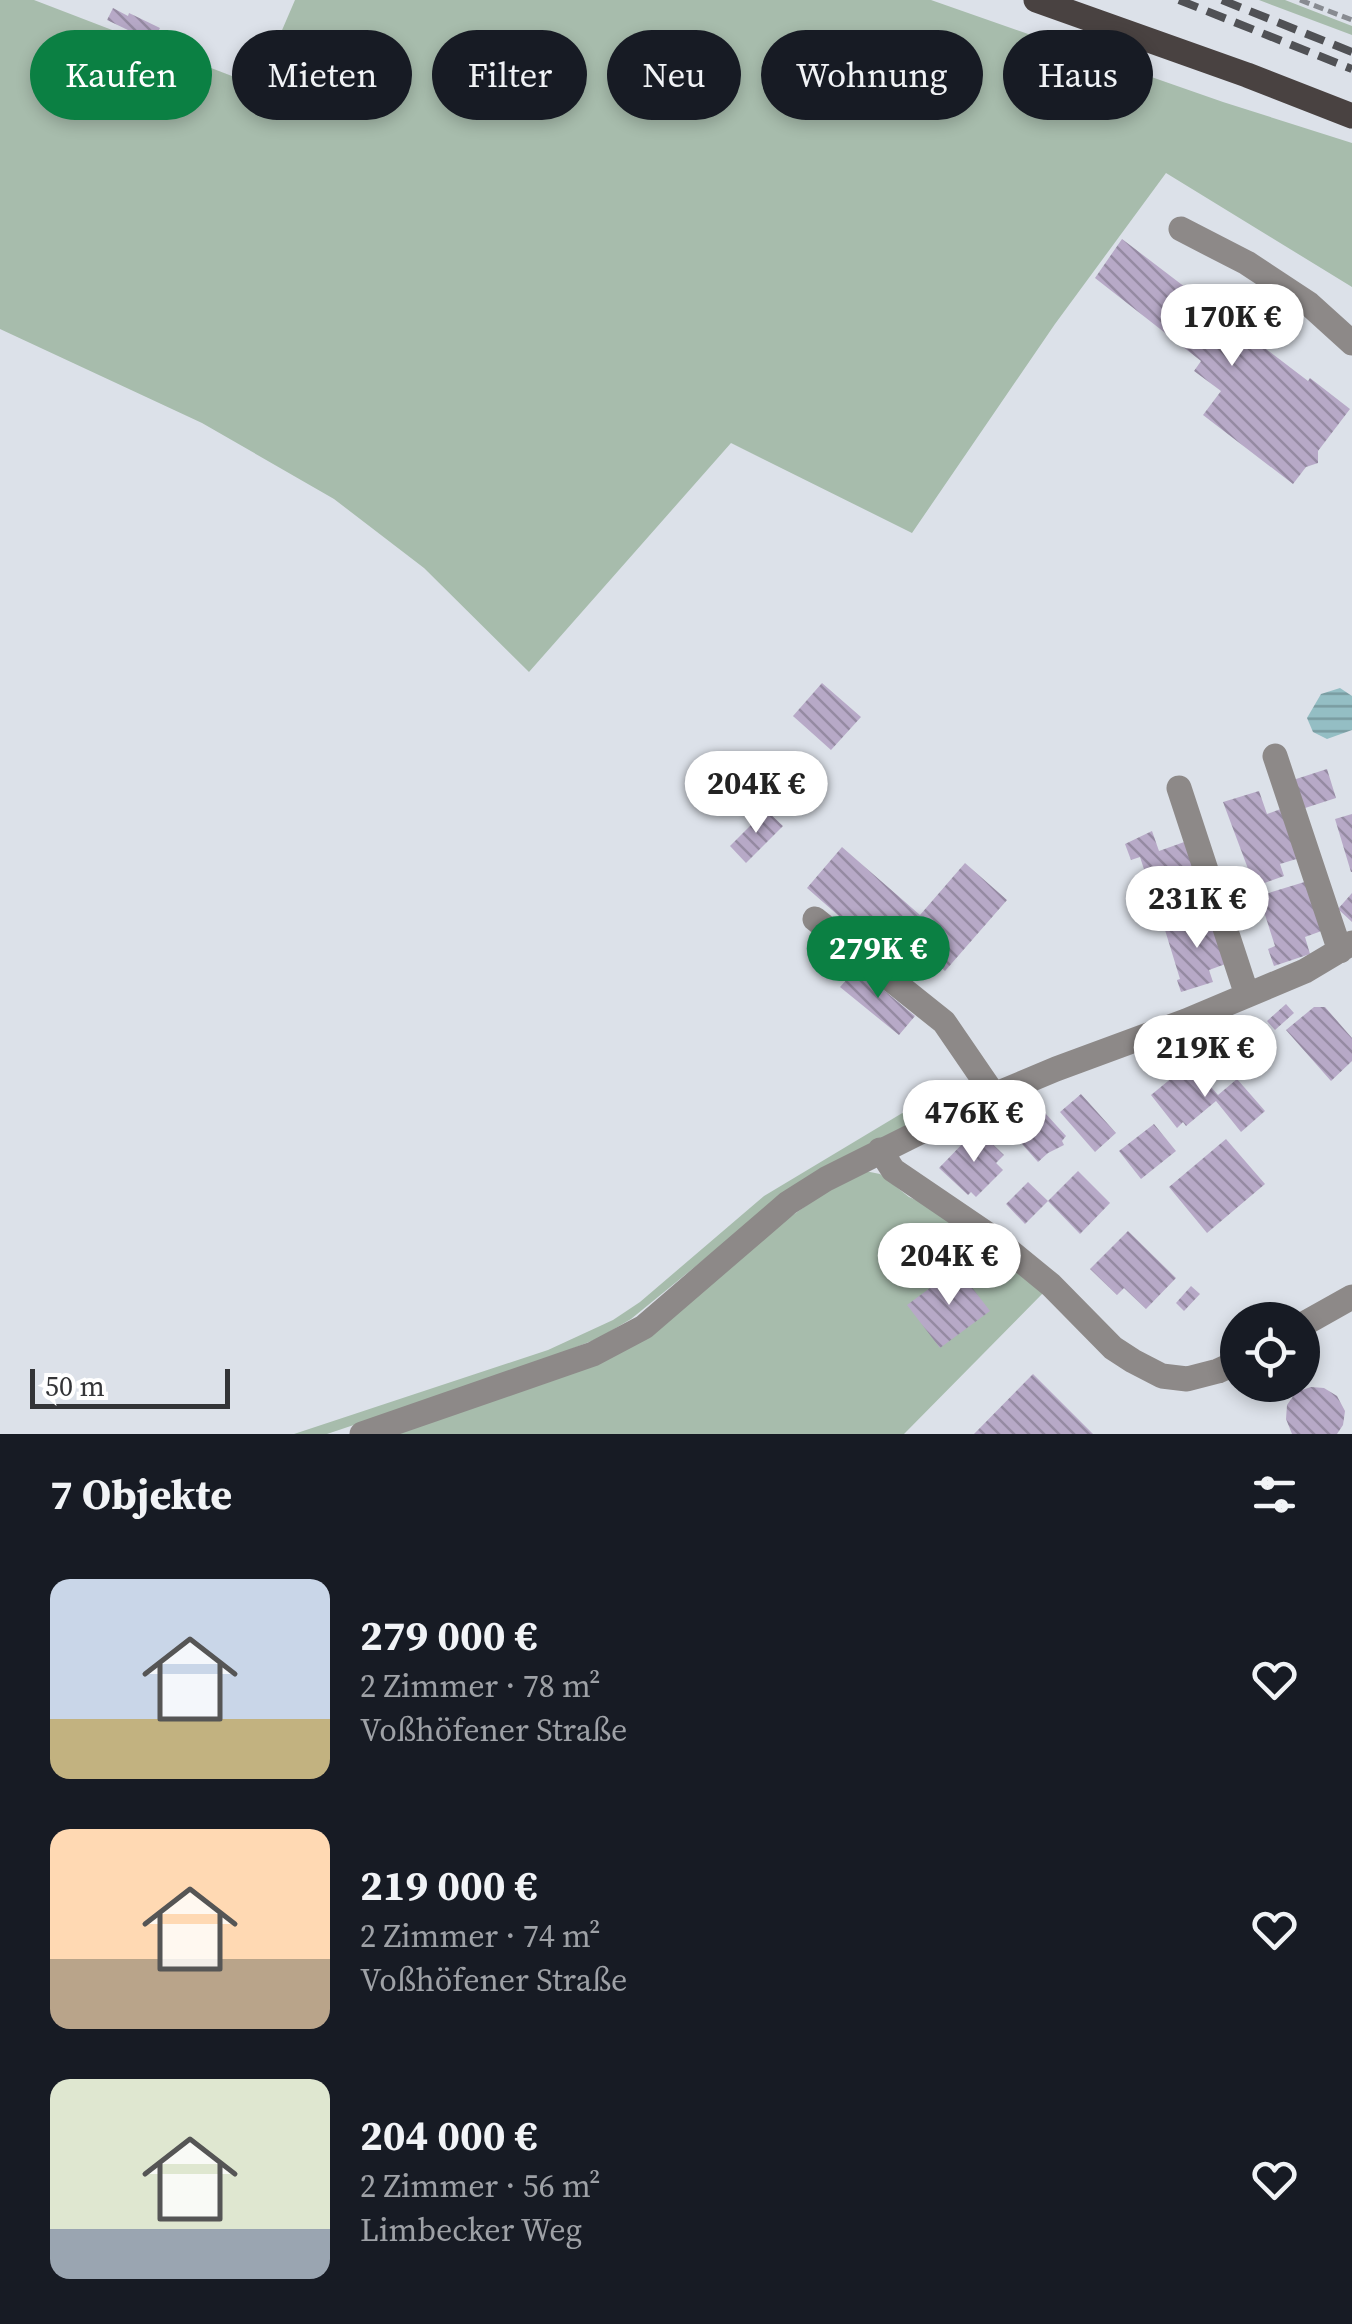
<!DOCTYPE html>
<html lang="de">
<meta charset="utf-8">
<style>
body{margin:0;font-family:"Source Serif 4",serif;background:#20242c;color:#f1f3f6;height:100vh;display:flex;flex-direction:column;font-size:38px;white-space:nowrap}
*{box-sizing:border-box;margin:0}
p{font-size:32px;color:#9ea1a6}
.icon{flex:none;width:55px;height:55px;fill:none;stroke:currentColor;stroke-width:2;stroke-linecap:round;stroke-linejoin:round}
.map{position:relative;height:1434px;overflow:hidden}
.panel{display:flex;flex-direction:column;background:#171b24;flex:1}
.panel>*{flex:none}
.guide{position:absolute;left:30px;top:30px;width:1292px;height:90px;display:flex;gap:20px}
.buttons{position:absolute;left:1220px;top:1302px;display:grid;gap:20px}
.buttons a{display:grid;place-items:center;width:100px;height:100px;border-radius:50%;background:#171b24;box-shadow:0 5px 15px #0003;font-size:50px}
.scale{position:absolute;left:30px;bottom:25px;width:200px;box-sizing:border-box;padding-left:10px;border:5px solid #333437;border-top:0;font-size:28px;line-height:35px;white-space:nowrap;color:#333437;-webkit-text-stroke:8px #fff;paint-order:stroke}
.price{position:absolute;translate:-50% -85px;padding:0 22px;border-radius:35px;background:#fff;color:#222;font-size:32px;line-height:65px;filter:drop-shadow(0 2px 5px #0008)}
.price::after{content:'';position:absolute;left:50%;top:60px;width:30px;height:22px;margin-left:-15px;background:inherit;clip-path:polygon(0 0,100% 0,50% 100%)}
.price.on{background:#0b8043;color:#fff}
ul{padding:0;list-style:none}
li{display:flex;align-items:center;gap:30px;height:250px;padding:0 50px}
li span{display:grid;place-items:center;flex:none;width:280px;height:200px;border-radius:20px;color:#555}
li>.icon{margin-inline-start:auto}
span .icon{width:120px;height:120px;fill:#fffc;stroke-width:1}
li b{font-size:42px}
h2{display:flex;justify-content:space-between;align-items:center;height:120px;padding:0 50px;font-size:42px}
.pill{padding:0 35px;border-radius:45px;background:#171b24;box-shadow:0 5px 15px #0003;font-size:35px;line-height:90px}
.pill.on{background:#0b8043;color:#fff}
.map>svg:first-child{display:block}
.grass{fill:#a7bcac}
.water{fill:url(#water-rules)}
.building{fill:url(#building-back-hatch)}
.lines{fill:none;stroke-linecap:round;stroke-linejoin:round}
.path{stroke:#888b91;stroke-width:5;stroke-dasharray:10 5;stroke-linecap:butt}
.minor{stroke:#8d8988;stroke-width:25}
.major{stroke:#494241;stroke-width:25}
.rail{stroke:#505155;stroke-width:8;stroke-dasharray:20 10;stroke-linecap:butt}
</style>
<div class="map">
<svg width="1352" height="1434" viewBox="0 0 1352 1434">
<defs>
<pattern id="water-rules" width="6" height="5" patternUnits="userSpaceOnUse" patternTransform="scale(2.5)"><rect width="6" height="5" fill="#94bec4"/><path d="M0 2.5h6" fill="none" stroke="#799ba0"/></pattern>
<pattern id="building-back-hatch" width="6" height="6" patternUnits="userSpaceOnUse" patternTransform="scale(2.5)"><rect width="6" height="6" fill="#b7a9c7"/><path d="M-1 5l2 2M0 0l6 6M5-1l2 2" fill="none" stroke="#958aa2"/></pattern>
</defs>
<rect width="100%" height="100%" fill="#dce1e9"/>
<path class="grass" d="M0,0H34L258,86L295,0H931L1223,102L1352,143V287L1166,173L1055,324L912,533L731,443L529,672L424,568L334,499L202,423L0,329Z
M1259,0H1285L1352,26V35Z
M924,1100L936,1111L767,1208L631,1319L599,1338L526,1367L327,1434H294L548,1350L613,1320L640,1302L764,1196Z
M865,1171L880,1174L909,1197L949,1214L1046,1290L904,1434H395L564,1376L820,1196Z"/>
<path class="water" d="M1340,688L1352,696V730L1327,739L1313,732L1307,718L1321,694Z"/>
<path class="building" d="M113,8L128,16L129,13L160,28L153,42L107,20Z
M1122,239L1308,381L1310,378L1350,409L1318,451V463L1306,467L1293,484L1203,415L1221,391L1194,371L1201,361L1095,278Z
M822,683L861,717L831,750L793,716Z
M1327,769L1336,798L1302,809L1293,780Z
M1259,791L1267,814L1286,807L1303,857L1280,864L1284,876L1248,889L1244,877L1250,874L1223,802Z
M766,810L783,826L746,863L730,846Z
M1352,814V872H1351L1335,819Z
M1152,831L1159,851L1187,841L1203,890L1156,906L1140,857L1131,860L1125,844Z
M842,847L920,915L965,863L1007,900L945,971L907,937L888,959L807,888Z
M1311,880L1327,929L1305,937L1310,954L1274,966L1268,949L1275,946L1259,896Z
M1352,893V922L1338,909Z
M1215,913L1231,962L1209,970L1213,982L1181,992L1177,980L1180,979L1165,930Z
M857,968L915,1016L899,1035L840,987Z
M1286,1004L1294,1013L1275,1030L1267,1021Z
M1314,1007H1325L1352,1038V1061L1331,1081L1286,1030Z
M1190,1063L1218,1095L1237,1079L1265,1111L1241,1132L1216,1101L1186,1126L1183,1122L1177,1128L1151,1095Z
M1081,1094L1116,1133L1095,1152L1060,1112Z
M1035,1102L1066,1136L1062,1141L1064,1145L1048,1153L1038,1162L1007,1127Z
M1154,1124L1176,1151L1141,1179L1119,1151Z
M980,1132L1004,1155L996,1163L1003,1170L976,1197L971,1192L968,1195L939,1168L969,1137L972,1140Z
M1226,1139L1265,1184L1207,1233L1169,1187Z
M1078,1171L1110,1203L1080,1234L1048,1201Z
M1028,1182L1048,1201L1025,1224L1006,1204Z
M1128,1231L1176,1278L1146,1309L1124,1288L1117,1295L1090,1269Z
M957,1268L990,1311L940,1348L907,1305Z
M1191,1286L1200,1294L1184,1311L1176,1303Z
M1033,1374L1093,1434H974Z
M1311,1387L1324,1388L1337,1396L1345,1411L1343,1425L1337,1434H1292L1286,1419L1287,1405L1296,1392Z"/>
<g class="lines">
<path class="path" d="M1300,0L1352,20"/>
<path class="minor" d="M1181,229L1247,263L1309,304L1352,343
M1275,756L1340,951
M1179,788L1247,995
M815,919L944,1022L994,1095
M880,1150L893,1170L996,1240L1051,1285L1113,1348L1133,1361L1162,1376L1187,1379L1218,1371L1238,1362
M1302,1325L1352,1297
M362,1434L593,1354L644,1327L788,1203L826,1179L994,1095L1056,1069L1186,1021L1305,971L1352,943"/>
<path class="major" d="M1036,0L1247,75L1352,116"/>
<path class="rail" d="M1179,0L1352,69
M1222,0L1352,52"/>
</g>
</svg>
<div class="buttons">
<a><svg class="icon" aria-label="locate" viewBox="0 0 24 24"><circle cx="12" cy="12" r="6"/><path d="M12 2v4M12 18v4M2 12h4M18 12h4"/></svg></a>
</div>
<div class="scale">50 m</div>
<b class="price" style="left:1232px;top:369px">170K €</b>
<b class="price" style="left:756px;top:836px">204K €</b>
<b class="price" style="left:1197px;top:951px">231K €</b>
<b class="price on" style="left:878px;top:1001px">279K €</b>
<b class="price" style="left:1205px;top:1100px">219K €</b>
<b class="price" style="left:974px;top:1165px">476K €</b>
<b class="price" style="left:949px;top:1308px">204K €</b>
<div class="guide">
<a class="pill on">Kaufen</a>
<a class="pill">Mieten</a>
<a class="pill">Filter</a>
<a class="pill">Neu</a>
<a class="pill">Wohnung</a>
<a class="pill">Haus</a>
</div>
</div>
<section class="panel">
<h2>7 Objekte<svg class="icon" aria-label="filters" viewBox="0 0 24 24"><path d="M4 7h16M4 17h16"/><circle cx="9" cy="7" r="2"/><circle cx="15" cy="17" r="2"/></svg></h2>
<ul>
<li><span style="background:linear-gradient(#c9d6e8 70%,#c2b280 0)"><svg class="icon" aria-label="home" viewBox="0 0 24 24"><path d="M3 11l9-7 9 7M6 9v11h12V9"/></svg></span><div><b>279 000 €</b><p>2 Zimmer · 78 m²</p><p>Voßhöfener Straße</p></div><svg class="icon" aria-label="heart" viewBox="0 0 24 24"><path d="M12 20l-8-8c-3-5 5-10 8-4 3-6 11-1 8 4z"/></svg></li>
<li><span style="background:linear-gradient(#ffd9b3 65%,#b9a48a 0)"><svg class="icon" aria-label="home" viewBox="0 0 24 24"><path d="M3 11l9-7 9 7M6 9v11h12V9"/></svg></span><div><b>219 000 €</b><p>2 Zimmer · 74 m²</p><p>Voßhöfener Straße</p></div><svg class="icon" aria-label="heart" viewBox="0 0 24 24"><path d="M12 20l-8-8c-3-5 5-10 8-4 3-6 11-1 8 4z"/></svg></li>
<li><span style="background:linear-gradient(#dfe7d0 75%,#9aa5b1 0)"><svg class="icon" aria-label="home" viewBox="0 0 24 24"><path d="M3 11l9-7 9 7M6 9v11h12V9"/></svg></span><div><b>204 000 €</b><p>2 Zimmer · 56 m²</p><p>Limbecker Weg</p></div><svg class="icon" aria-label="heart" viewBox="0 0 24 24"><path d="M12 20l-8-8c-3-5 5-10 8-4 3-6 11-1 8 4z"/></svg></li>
</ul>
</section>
